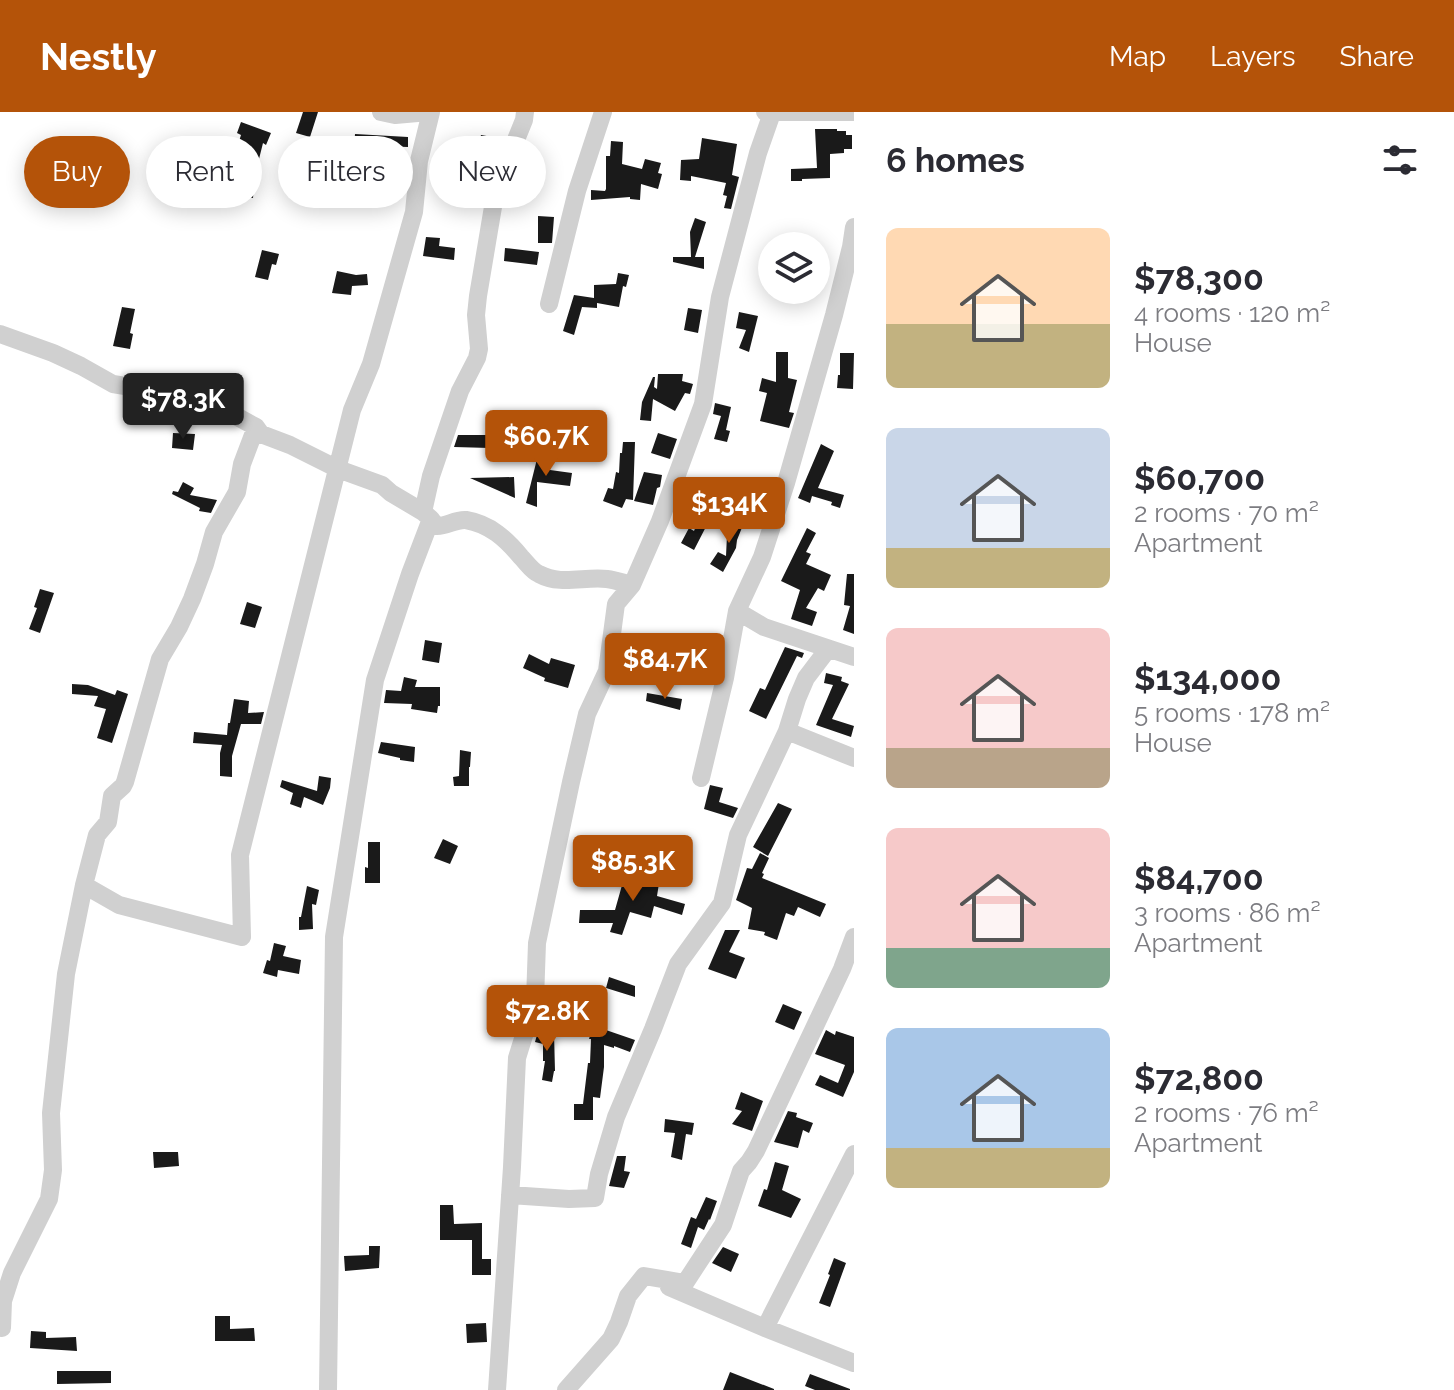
<!DOCTYPE html>
<meta charset="utf-8">
<style>
body{margin:0;font-family:Raleway,sans-serif;background:#f7f7f7;color:#2b2b33;height:100vh;display:flex;flex-direction:column;font-size:30px;white-space:nowrap}
*{box-sizing:border-box;margin:0}
p{font-size:26px;color:#7c7c81}
.icon{flex:none;width:44px;height:44px;fill:none;stroke:currentColor;stroke-width:2;stroke-linecap:round;stroke-linejoin:round}
.map{position:relative;flex:1;overflow:hidden}
.sheet{display:flex;flex-direction:column;background:#fff;width:600px}
.sheet>*{flex:none}
.banner{position:absolute;left:24px;top:24px;width:710px;height:72px;display:flex;gap:16px}
.buttons{position:absolute;left:758px;top:120px;display:grid;gap:16px}
.buttons a{display:grid;place-items:center;width:72px;height:72px;border-radius:50%;background:#fff;box-shadow:0 4px 20px #0003;font-size:40px}
.price{position:absolute;translate:-50% -68px;padding:0 18px;border-radius:8px;background:#b45309;color:#fff;font-size:26px;line-height:52px;filter:drop-shadow(0 2px 4px #0008)}
.price::after{content:'';position:absolute;left:50%;top:48px;width:24px;height:18px;margin-left:-12px;background:inherit;clip-path:polygon(0 0,100% 0,50% 100%)}
.price.active{background:#222;color:#fff}
ul{padding:0;list-style:none}
li{display:flex;align-items:center;gap:24px;height:200px;padding:0 32px}
li span{display:grid;place-items:center;flex:none;width:224px;height:160px;border-radius:12px;color:#555}
li>.icon{margin-inline-start:auto}
span .icon{width:96px;height:96px;fill:#fffc;stroke-width:1}
li b{font-size:34px}
h2{display:flex;justify-content:space-between;align-items:center;height:96px;padding:0 32px;font-size:34px}
.pill{padding:0 28px;border-radius:36px;background:#fff;box-shadow:0 4px 20px #0003;font-size:28px;line-height:72px}
.pill.active{background:#b45309;color:#fff}
header{display:flex;align-items:center;gap:48px;box-sizing:border-box;height:112px;padding:0 40px;background:#b45309;color:#fff}
header strong{font-size:38px}
nav{display:flex;gap:44px;margin-inline-start:auto;font-size:28px}
main{display:flex;flex:1;min-height:0}
.map>svg:first-child{display:block}
.building{fill:#1a1a1a}
.lines{fill:none;stroke-linecap:round;stroke-linejoin:round}
.minor{stroke:#d0d0d0;stroke-width:18}
</style>
<header>
<strong>Nestly</strong>
<nav><a>Map</a><a>Layers</a><a>Share</a></nav>
</header>
<main>
<div class="map">
<svg width="854" height="1278" viewBox="0 0 854 1278">
<rect width="100%" height="100%" fill="#fff"/>
<path class="building" d="M303,0H318L310,25L296,21Z
M241,10L271,21L266,33L263,31L258,51L234,45L241,23L237,21Z
M815,17H837V19H846V23H852V37H844V41L830,42V66L802,67V69H791V57L817,56Z
M355,22L408,25V35L376,34L374,61H380L379,71L346,66V69L334,68L336,54L362,57L361,36H354Z
M481,23L492,25L491,45L487,56L474,52Z
M702,26L737,32L732,63L739,65L731,97L724,96L727,84L723,83L726,71L691,64V69L680,68L681,48L699,47Z
M611,29L623,30L622,52L642,57L645,47L661,51L658,61L662,62L658,77L641,72L640,88L630,87V85L591,88V78L605,79L606,77V44H610Z
M65,55L78,60L71,78L70,96L53,95V85Z
M239,59H256L252,73L254,74L253,86L236,85Z
M538,104L554,105L552,131H538Z
M695,106L706,110L695,145H704V157L673,150V145H691L690,120Z
M426,125L440,126L439,134L455,136L454,148L423,144Z
M505,136L539,140L537,153L504,149Z
M262,138L279,142L276,153L272,152L268,168L255,165Z
M337,159L356,163L367,162L368,173L352,174L351,183L332,181Z
M618,161L629,163L626,175L623,174L619,195L597,191V196L582,195L574,223L563,219L574,183L594,186V173L616,172Z
M122,195L135,197L130,221L133,222L130,237L113,234Z
M688,196L702,198L698,221L684,218Z
M739,200L758,204L749,240L739,236L746,218L736,216Z
M776,240H788V266L797,268L789,300L794,301L789,316L760,309L767,281L759,279L762,266L776,270Z
M840,241H854L853,277L837,276L838,263H840Z
M658,262H683L682,269L693,272L690,282L685,281L675,299L653,287L651,309L640,308L642,290L653,265H655L654,275L657,277Z
M715,291L731,295L726,318L730,319L727,330L714,327L721,304L713,302Z
M173,321L195,322L193,338L172,336Z
M658,321L677,327L670,347L651,341Z
M458,323H497L515,328L511,343L490,336L454,335Z
M623,330H635L633,388L626,387L622,396L603,389L608,376L613,377L616,360L619,361L620,341H622Z
M821,332L834,339L818,376L844,383L840,396L831,393L832,390L812,384L810,391L798,386Z
M538,343L553,345L550,358L572,361L570,374L537,370V395L526,391Z
M644,360L662,363L660,375L657,376L653,393L634,389Z
M514,365L515,386L470,366Z
M183,370L194,376L190,383L217,388L211,401L199,399L200,396L172,382L173,379L178,380Z
M702,399L712,403L694,438L681,431L689,416L694,419Z
M735,404L745,408L737,428L736,436L723,460L710,452L718,440L726,444L727,423Z
M807,416L816,421L806,440L811,442L806,452L831,463L824,479L818,476L806,496L817,500L812,514L791,507L800,478L781,469Z
M847,462H854V522L843,518L850,494L844,493Z
M40,477L54,481L40,521L29,517L37,496L34,495Z
M247,490L262,495L255,516L240,512Z
M425,528L442,531L439,551L422,548Z
M785,535L804,541L802,546L797,544L766,607L749,599L760,576L765,578Z
M622,538L675,545L673,561L651,558L652,553L621,544Z
M529,542L549,552L551,546L575,553L568,576L544,569L545,566L523,556Z
M826,561L842,565L841,569L849,572L832,607L854,614L851,625L816,613L833,573L824,571Z
M404,565L417,568L415,575H440V594H438L437,601L411,597L412,592L384,591L386,578L401,579Z
M72,572L88,573L115,583L117,578L128,582L112,631L97,626L106,597L94,594L98,584L72,582Z
M647,581L682,587L680,598L646,589Z
M234,587L249,589L248,601L264,600L261,612H241L232,644V665L220,664V641L222,633L193,631L194,620L227,623L228,611H230Z
M381,630L415,635L414,650L400,648V646L378,641Z
M460,638L471,640L470,655H469V674H454L453,665L459,664Z
M319,664L331,666L330,676L323,693L304,685L301,696L290,692L293,681L280,675L282,668L317,679Z
M710,673L723,676L719,690L738,696L733,706L704,697Z
M778,691L792,697L768,744L753,735Z
M443,727L458,734L450,752L434,746Z
M368,730H380V771H365V755L368,756Z
M760,741L769,746L762,761L764,762L762,766L826,792L820,805L798,795L794,804L786,801L777,828L764,823L765,820L748,817L752,796L736,788L747,756L752,757Z
M626,759L647,764V763L660,765L657,784L685,792L682,803L654,794L651,806L630,800L622,823L610,820L613,811H579L580,798H615Z
M307,774L319,778L316,793L312,792L313,817L299,818V805H301Z
M725,818H740L729,840L745,846L736,867L708,857Z
M274,831L286,834L283,844L301,848L299,862L278,858L277,865L263,861L267,848L270,849Z
M609,865L635,874V885L606,876Z
M498,887L515,892L510,909L513,910L510,921L497,918L500,903L494,901Z
M783,892L802,900L794,918L775,910Z
M594,911L605,912L603,917L635,928L630,940L614,934V936L604,933V955L600,986L593,985V1008H574V992H583L588,951H590L591,927H589Z
M539,916L554,921L555,959H554L552,970L542,968L545,949H543V932L535,930Z
M826,918L835,923L836,919L854,925V960L843,985L815,973L820,963L838,971L845,953L815,942Z
M741,980L763,989L752,1019L732,1012L742,999L735,997Z
M788,999L797,1001L796,1005L813,1011L809,1021L803,1018L798,1036L774,1030Z
M665,1007L694,1011L692,1023L686,1022L682,1048L671,1045L675,1021L664,1020Z
M153,1040H178L179,1054L154,1056Z
M617,1044H626L624,1059L630,1060L624,1076L609,1074Z
M775,1050L789,1054L782,1078L801,1087L791,1106L758,1094L764,1077L767,1078Z
M706,1085L717,1089L710,1108L709,1107L704,1118L698,1115L691,1136L681,1132L691,1105L696,1107Z
M440,1093H453L454,1112L482,1111V1147H491V1163H472V1128H440Z
M369,1134H380L379,1156L345,1159L344,1144L369,1143Z
M723,1135L739,1142L731,1160L712,1151Z
M834,1146L846,1151L830,1195L819,1191L830,1163L828,1162Z
M215,1204H230V1217L254,1216L255,1229H215Z
M486,1211L487,1230L467,1231L466,1212Z
M31,1219L46,1220V1226L76,1225L77,1239L30,1236Z
M57,1259H111V1271L57,1272Z
M730,1260L774,1277V1278H723Z
M810,1262L850,1277V1278H815L805,1274Z"/>
<g class="lines">
<path class="minor" d="M381,0L395,3L429,0
M765,0H854
M549,192L577,79L603,0
M0,222L53,241L81,254L113,272L149,278L166,287L207,290L215,297L234,303L256,315L261,322L290,333L338,357L382,373L391,381L423,400
M431,407L436,414C446,415 455,407 466,408C490,412 506,427 521,445C527,451 532,459 539,462C561,474 585,464 607,467C615,468 624,471 632,473
M737,499L764,515L854,545
M787,619L854,646
M701,666L725,566L737,499L762,445L786,371L834,203L851,135L854,115
M84,773L119,793L242,825L240,743L352,298L371,252L414,100L419,49L431,0
M510,1083L569,1087L595,1086L599,1062L616,1005L653,917L678,852L722,791L738,723L787,619L797,587L806,566L828,537
M669,1175L765,1216L854,1251
M2,1216L3,1189L12,1161L49,1087L53,1058L51,1001L66,862L84,773L97,723L108,710L112,684L123,674L125,670L160,547L179,515L192,487L205,452L214,420L237,380L242,352L256,315
M765,1216L854,1042
M328,1278L334,825L375,568L410,462L431,407L423,400L431,364L460,279L477,246L479,237L476,203L478,184L496,77L524,8L525,0
M497,1278L512,1055L517,946L535,888L537,831L571,670L587,602L607,559L616,492L632,473L660,409L703,292L720,185L758,41L772,1
M566,1278L611,1227L619,1210L628,1184L644,1164L685,1171L723,1113L741,1059L749,1050L756,1039L842,857L854,825"/>
</g>
</svg>
<div class="buttons">
<a><svg class="icon" aria-label="layers" viewBox="0 0 24 24"><path d="M12 4l9 5-9 5-9-5zM3 14l9 5 9-5"/></svg></a>
</div>
<b class="price active" style="left:183px;top:329px">$78.3K</b>
<b class="price" style="left:546px;top:366px">$60.7K</b>
<b class="price" style="left:729px;top:433px">$134K</b>
<b class="price" style="left:665px;top:589px">$84.7K</b>
<b class="price" style="left:633px;top:791px">$85.3K</b>
<b class="price" style="left:547px;top:941px">$72.8K</b>
<div class="banner">
<a class="pill active">Buy</a>
<a class="pill">Rent</a>
<a class="pill">Filters</a>
<a class="pill">New</a>
</div>
</div>
<section class="sheet">
<h2>6 homes<svg class="icon" aria-label="filters" viewBox="0 0 24 24"><path d="M4 7h16M4 17h16"/><circle cx="9" cy="7" r="2"/><circle cx="15" cy="17" r="2"/></svg></h2>
<ul>
<li><span style="background:linear-gradient(#ffd9b3 60%,#c2b280 0)"><svg class="icon" aria-label="home" viewBox="0 0 24 24"><path d="M3 11l9-7 9 7M6 9v11h12V9"/></svg></span><div><b>$78,300</b><p>4 rooms · 120 m²</p><p>House</p></div></li>
<li><span style="background:linear-gradient(#c9d6e8 75%,#c2b280 0)"><svg class="icon" aria-label="home" viewBox="0 0 24 24"><path d="M3 11l9-7 9 7M6 9v11h12V9"/></svg></span><div><b>$60,700</b><p>2 rooms · 70 m²</p><p>Apartment</p></div></li>
<li><span style="background:linear-gradient(#f6c9c9 75%,#b9a48a 0)"><svg class="icon" aria-label="home" viewBox="0 0 24 24"><path d="M3 11l9-7 9 7M6 9v11h12V9"/></svg></span><div><b>$134,000</b><p>5 rooms · 178 m²</p><p>House</p></div></li>
<li><span style="background:linear-gradient(#f6c9c9 75%,#7fa58c 0)"><svg class="icon" aria-label="home" viewBox="0 0 24 24"><path d="M3 11l9-7 9 7M6 9v11h12V9"/></svg></span><div><b>$84,700</b><p>3 rooms · 86 m²</p><p>Apartment</p></div></li>
<li><span style="background:linear-gradient(#a9c7e8 75%,#c2b280 0)"><svg class="icon" aria-label="home" viewBox="0 0 24 24"><path d="M3 11l9-7 9 7M6 9v11h12V9"/></svg></span><div><b>$72,800</b><p>2 rooms · 76 m²</p><p>Apartment</p></div></li>
</ul>
</section>
</main>
